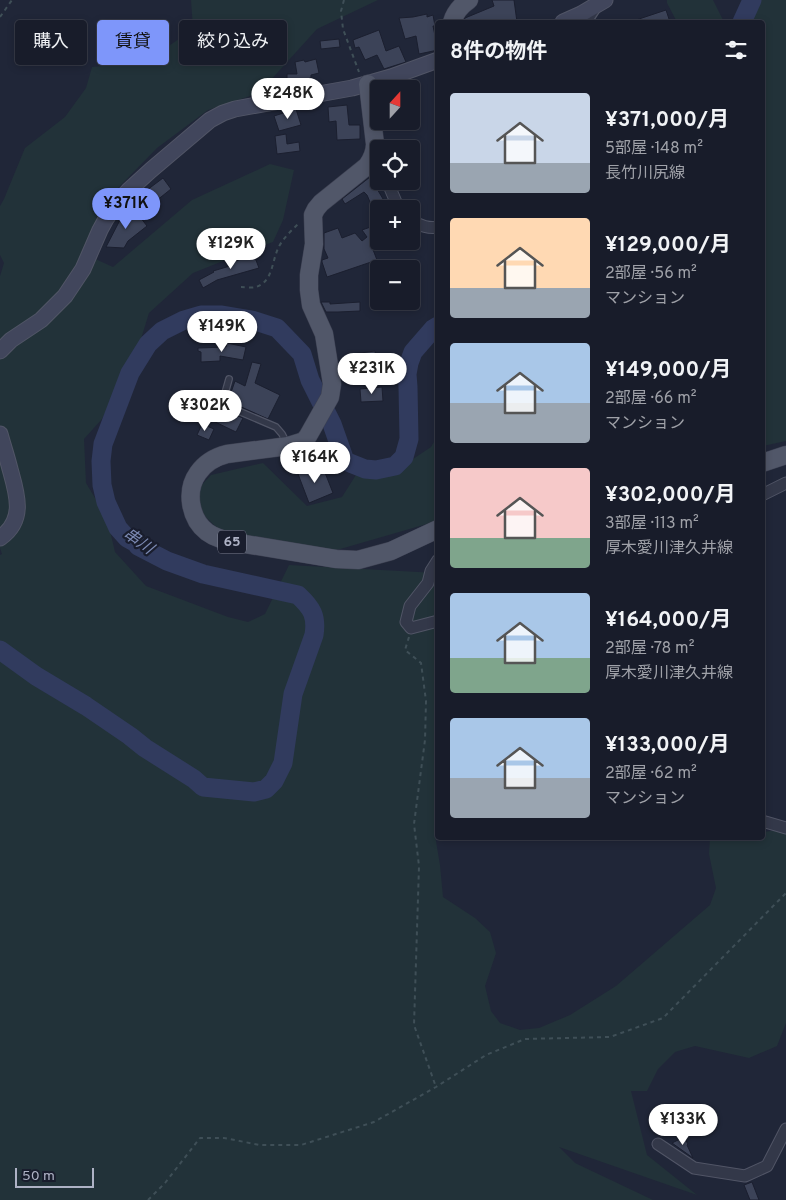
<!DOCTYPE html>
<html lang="ja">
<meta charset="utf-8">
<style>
body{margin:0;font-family:Overpass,"Noto Sans JP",sans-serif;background:#252936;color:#f1f3f6;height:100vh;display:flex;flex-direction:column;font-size:19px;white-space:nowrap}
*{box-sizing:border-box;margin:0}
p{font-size:16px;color:#9fa1a8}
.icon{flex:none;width:28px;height:28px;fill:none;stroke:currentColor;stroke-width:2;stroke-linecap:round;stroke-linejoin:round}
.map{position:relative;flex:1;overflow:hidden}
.details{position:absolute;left:435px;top:20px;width:330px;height:820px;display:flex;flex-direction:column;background:#181c2a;border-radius:5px;box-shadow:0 2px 8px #0003,0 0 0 1px #363a47}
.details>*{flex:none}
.banner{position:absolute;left:15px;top:20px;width:345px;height:45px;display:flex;gap:10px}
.needle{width:32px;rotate:21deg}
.fabs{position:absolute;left:370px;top:80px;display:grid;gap:10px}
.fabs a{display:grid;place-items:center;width:50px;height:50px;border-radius:5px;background:#181c2a;box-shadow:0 2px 8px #0003,0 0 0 1px #363a47;font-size:25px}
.scale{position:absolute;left:15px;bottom:12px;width:79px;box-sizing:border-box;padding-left:5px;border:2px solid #aeb2c5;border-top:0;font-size:14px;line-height:18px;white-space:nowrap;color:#aeb2c5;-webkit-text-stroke:4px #191d2d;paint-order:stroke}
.price{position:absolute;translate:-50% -42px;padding:0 11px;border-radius:18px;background:#fff;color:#222;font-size:16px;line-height:32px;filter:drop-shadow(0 1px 2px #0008)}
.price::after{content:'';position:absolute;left:50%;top:30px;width:15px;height:11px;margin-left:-8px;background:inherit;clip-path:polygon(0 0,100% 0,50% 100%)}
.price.selected{background:#7e96fa;color:#111}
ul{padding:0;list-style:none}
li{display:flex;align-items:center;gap:15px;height:125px;padding:0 15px}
li span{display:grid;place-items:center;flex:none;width:140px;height:100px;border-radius:5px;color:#555}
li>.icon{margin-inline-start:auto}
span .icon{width:60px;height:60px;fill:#fffc;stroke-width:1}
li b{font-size:21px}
h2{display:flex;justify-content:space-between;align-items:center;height:60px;padding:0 15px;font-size:21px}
.pill{padding:0 18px;border-radius:5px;background:#181c2a;box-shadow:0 2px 8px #0003,0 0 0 1px #363a47;font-size:18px;line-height:45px}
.pill.selected{background:#7e96fa;color:#111}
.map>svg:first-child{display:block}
.green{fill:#223239}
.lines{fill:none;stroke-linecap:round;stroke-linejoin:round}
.river{stroke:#313b5e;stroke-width:19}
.building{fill:#3c4358;stroke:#1b1f2f}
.service-casing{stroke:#515566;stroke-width:8}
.minor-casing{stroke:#515566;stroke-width:13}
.secondary-casing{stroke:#515566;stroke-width:17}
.primary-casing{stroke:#3d4152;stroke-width:19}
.path{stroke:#3f4f57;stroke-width:2;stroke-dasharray:4 4;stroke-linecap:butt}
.service{stroke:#333849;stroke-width:5.5}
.minor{stroke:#333849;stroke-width:11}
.secondary{stroke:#41465c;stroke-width:15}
.primary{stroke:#515769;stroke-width:18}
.labels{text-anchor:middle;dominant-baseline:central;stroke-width:4.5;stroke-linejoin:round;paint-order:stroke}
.shield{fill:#191d2d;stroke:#818597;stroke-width:1}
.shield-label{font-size:14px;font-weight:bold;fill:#aeb2c5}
.water-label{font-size:16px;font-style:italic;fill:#7c8ab3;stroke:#191d2d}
</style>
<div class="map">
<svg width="786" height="1200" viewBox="0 0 786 1200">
<rect width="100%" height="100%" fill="#202638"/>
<path class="green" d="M191,0H378L317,29L259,93L208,110L157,148L118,188L82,253L113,267L192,200L270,164L294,170L283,220L273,242L253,249L193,273L149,313L136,355L102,419L84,439L86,483L107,518L115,552L146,586L228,617L248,622L265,614L289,565L437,573L438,816L434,829L440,865L443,897L475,918L490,932L496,953L485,986L491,1011L500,1023L520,1030L539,1028L570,1015L616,986L710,905L716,888L709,854L710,838H762L763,832L786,829V1023L777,1046L749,1058L695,1046L675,1052L658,1069L647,1091H631L647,1155L697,1195L559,1147L575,1163L653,1200H0V555L2,554L0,548V276L4,263L0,255V206L4,199L25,148L65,117L86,88L92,67L146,62L193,29Z
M667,0H713L724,22H677L667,3Z
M750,0H786V441L763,446L762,22H739Z
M437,437V521L330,552L220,531L203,514L197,490L211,475L263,463L307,506L342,497L361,467L407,463L431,447Z"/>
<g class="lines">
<path class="river" d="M742,22L752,0
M0,650L36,676L86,706L130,736L145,748L194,779L203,787L254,792L266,789L274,781L283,763L293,694L314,635C317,616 312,608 298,595L203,574L167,561L138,546L136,543L127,538L118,528L106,502L102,485L101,461L103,444L130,373L148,344L162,331L184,320L201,315H222L252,320L277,328L302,354L310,380L332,424L345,461L365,469L376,470L395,466L404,457L409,439L408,387L407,374L409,363L413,352L433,329L438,326"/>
</g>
<path class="building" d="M492,0H514L517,22H463L465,18L494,6Z
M666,10L670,22H634L633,21Z
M427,14V17L433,15L435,26H433L438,50L419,54L416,36L405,39L399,18L413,17Z
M379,30L386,51L399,46L406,62L384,69L377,55L365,60L359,47L355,48L353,40Z
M339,39L340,47L321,49L320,41Z
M316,59L319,73L311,75V78L295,81V89L283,90V79H287V74H297L295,62L304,60L305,62Z
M347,105L349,125H360V139L337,140L336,121L329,122L328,107Z
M296,109L301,125L279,131L274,116Z
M286,134L287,144L299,142L300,151L277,154L275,136Z
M419,165L420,182H411V166Z
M370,177L389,209H373L367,195L364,192L345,204L342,199Z
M163,178L171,189L156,201L147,190Z
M123,211L130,219L137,213L147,226L128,241L124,248L106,247L120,220L118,218Z
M379,224V245L372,247L377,260L327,277L322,262V260L328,258L324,249V233L338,228L342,238L355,233L362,241L367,237L362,230Z
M254,255L259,268L217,280L203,288L199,280L214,272L213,271L230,266L229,263Z
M321,302H330V304L360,302V311L338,312H326Z
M227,343L246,347L243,360L220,356V361L201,362V352L198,351V348L226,347Z
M375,351L377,367L344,371L345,378H342L340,364H343L342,359L354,358L353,354Z
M252,362L261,364L255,383L280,395L268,419L228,401L235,381L245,386Z
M382,387L383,401L361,402L360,389Z
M217,408L243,418L236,432L211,420Z
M202,424L214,429L209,440L197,435Z
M322,465L333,493L309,503L298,474Z
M684,1137L688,1144L687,1145L693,1158L672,1143Z
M752,1182L759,1200H750L744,1185Z"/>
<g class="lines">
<defs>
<path id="service" d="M583,22L592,17L596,11V8
M229,379L222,404L276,427L282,434L287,444"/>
<path id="minor" d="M367,166L379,173
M387,181L399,209
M411,221C420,225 428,229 438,227
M762,495L786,483
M438,560L431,571L428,583L410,606L406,622L411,628L438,621
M762,821L786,828
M658,1144L694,1168L745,1176L767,1166L786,1129"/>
<path id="secondary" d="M563,22L581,14L605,0
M0,351L11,340L41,320L65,296L83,269L100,230L106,219L117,203L129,190L151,170L210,120L223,113L235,109L352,88L391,77L438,60
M0,434C3,445 7,457 10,469C17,494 26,520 0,538"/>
<path id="primary" d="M452,22C455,12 460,6 469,0
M368,84L375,144C375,153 372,159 367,166L321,203L316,209L313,215L314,244L309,275V290L311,305L324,334L332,384L330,397L308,436L304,441L288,446L227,454C215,457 205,463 198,473C185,491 190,519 207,532C215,538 224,540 233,542L336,559L358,560L391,551L438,529
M762,463L786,455"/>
</defs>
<use href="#service" class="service-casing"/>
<use href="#minor" class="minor-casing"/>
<use href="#secondary" class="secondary-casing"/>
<use href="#primary" class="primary-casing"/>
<path class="path" d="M344,0L341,11L343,29L359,72
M0,17L12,0
M241,287C245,287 252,288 256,287C272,282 272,263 277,251C281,240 291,231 299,223
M409,637L405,650L421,663L426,701L425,740L414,824L419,866L414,1025L436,1087
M148,1200L165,1183L200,1138H224L260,1145H301L374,1122L436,1087L486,1055L525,1039L610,1037L663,1018L786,893"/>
<use href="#service" class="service"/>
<use href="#minor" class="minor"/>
<use href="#secondary" class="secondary"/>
<use href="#primary" class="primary"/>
</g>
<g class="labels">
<rect class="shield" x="218" y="530.5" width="28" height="23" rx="4"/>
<g class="shield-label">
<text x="232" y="542">65</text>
</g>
<g class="water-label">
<text transform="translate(138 542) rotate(35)">串川</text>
</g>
</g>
</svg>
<div class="fabs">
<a><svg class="needle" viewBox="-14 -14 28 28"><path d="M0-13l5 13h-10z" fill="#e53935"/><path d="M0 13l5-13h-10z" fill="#9fa1a8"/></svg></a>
<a><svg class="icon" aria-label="locate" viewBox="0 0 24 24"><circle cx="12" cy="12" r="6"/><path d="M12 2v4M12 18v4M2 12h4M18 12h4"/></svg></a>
<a>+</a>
<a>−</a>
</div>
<div class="scale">50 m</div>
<b class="price" style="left:288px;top:120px">¥248K</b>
<b class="price selected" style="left:126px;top:230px">¥371K</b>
<b class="price" style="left:231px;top:270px">¥129K</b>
<b class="price" style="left:222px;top:353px">¥149K</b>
<b class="price" style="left:372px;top:395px">¥231K</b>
<b class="price" style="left:205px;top:432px">¥302K</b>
<b class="price" style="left:315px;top:484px">¥164K</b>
<b class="price" style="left:683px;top:1146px">¥133K</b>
<div class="banner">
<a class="pill">購入</a>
<a class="pill selected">賃貸</a>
<a class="pill">絞り込み</a>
</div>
<section class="details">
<h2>8件の物件<svg class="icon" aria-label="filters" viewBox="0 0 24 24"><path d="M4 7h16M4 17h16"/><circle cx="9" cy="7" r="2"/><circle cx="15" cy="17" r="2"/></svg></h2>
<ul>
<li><span style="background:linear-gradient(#c9d6e8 70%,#9aa5b1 0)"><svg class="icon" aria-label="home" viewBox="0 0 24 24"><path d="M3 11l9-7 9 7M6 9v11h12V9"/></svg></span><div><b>¥371,000/月</b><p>5部屋 · 148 m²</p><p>長竹川尻線</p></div></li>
<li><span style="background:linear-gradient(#ffd9b3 70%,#9aa5b1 0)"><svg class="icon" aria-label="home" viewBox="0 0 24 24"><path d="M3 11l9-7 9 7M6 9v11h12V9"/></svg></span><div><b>¥129,000/月</b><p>2部屋 · 56 m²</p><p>マンション</p></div></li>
<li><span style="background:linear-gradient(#a9c7e8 60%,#9aa5b1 0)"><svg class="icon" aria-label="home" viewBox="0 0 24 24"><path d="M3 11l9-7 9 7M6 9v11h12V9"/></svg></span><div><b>¥149,000/月</b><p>2部屋 · 66 m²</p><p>マンション</p></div></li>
<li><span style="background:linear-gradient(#f6c9c9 70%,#7fa58c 0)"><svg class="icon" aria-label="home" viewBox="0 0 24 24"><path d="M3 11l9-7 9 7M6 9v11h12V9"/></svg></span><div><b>¥302,000/月</b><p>3部屋 · 113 m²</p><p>厚木愛川津久井線</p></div></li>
<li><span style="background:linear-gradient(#a9c7e8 65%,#7fa58c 0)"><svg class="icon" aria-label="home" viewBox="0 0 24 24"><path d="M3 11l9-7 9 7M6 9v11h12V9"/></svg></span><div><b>¥164,000/月</b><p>2部屋 · 78 m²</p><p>厚木愛川津久井線</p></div></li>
<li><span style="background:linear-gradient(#a9c7e8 60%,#9aa5b1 0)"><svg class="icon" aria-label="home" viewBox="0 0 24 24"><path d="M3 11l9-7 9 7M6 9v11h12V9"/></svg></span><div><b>¥133,000/月</b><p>2部屋 · 62 m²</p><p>マンション</p></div></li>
</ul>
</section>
</div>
